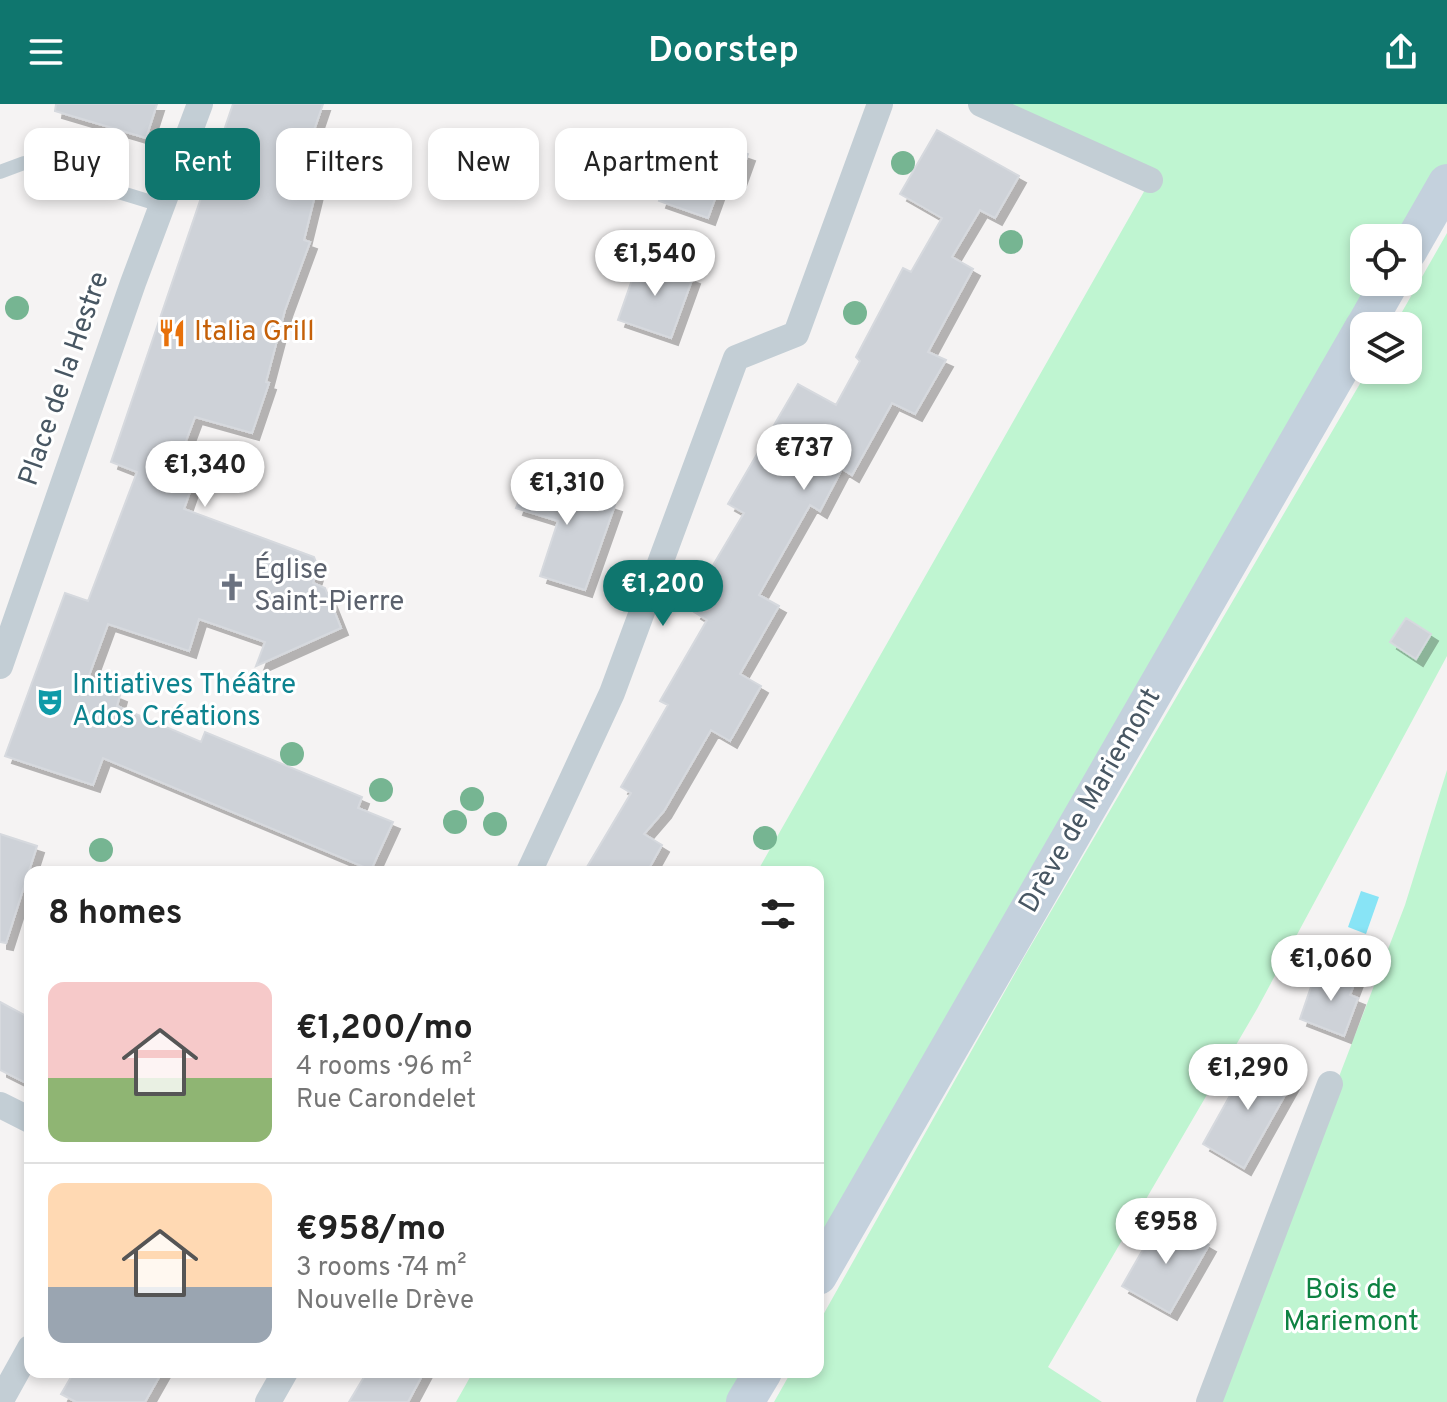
<!DOCTYPE html>
<meta charset="utf-8">
<style>
body{margin:0;font-family:Overpass,sans-serif;background:#f6f6f6;color:#222;height:100vh;display:flex;flex-direction:column;font-size:30px;white-space:nowrap}
*{box-sizing:border-box;margin:0}
p{font-size:26px;color:#767676}
.icon{flex:none;width:44px;height:44px;fill:none;stroke:currentColor;stroke-width:2;stroke-linecap:round;stroke-linejoin:round}
.map{position:relative;flex:1;overflow:hidden}
.details{position:absolute;left:24px;top:762px;width:800px;height:512px;display:flex;flex-direction:column;background:#fff;border-radius:16px;box-shadow:0 4px 12px #0003}
.details>*{flex:none}
.top-card{position:absolute;left:24px;top:24px;width:800px;height:72px;display:flex;gap:16px}
.fabs{position:absolute;left:1350px;top:120px;display:grid;gap:16px}
.fabs a{display:grid;place-items:center;width:72px;height:72px;border-radius:16px;background:#fff;box-shadow:0 4px 12px #0003;font-size:40px}
.price{position:absolute;translate:-50% -68px;padding:0 18px;border-radius:28px;background:#fff;color:#222;font-size:26px;line-height:52px;filter:drop-shadow(0 2px 4px #0008)}
.price::after{content:'';position:absolute;left:50%;top:48px;width:24px;height:18px;margin-left:-12px;background:inherit;clip-path:polygon(0 0,100% 0,50% 100%)}
.price.on{background:#0f766e;color:#fff}
ul{padding:0;list-style:none}
li{display:flex;align-items:center;gap:24px;height:200px;padding:0 24px}
li+li{border-top:2px solid #e0e0e0}
li span{display:grid;place-items:center;flex:none;width:224px;height:160px;border-radius:16px;color:#555}
li>.icon{margin-inline-start:auto}
span .icon{width:96px;height:96px;fill:#fffc;stroke-width:1}
li b{font-size:34px}
h2{display:flex;justify-content:space-between;align-items:center;height:96px;padding:0 24px;font-size:34px}
.chip{padding:0 28px;border-radius:16px;background:#fff;box-shadow:0 4px 12px #0003;font-size:28px;line-height:72px}
.chip.on{background:#0f766e;color:#fff}
header{display:flex;justify-content:space-between;align-items:center;height:104px;padding:0 24px;background:#0f766e;color:#fff;font-size:36px;font-weight:600}
.map>svg:first-child{display:block}
.green{fill:#bff5d1}
.water{fill:#88e4f6}
.building{fill:#ced2d8;stroke:#d6d9de;stroke-width:2;filter:url(#shadow)}
.lines{fill:none;stroke-linecap:round;stroke-linejoin:round}
.lane{stroke:#c3ced5;stroke-width:14}
.street{stroke:#c3ced5;stroke-width:26}
.secondary{stroke:#c4d1dd;stroke-width:38}
.tree{fill:#76b592}
.labels{text-anchor:middle;dominant-baseline:central;stroke-width:6;stroke-linejoin:round;paint-order:stroke}
.food-label{font-size:28px;fill:#c56008;stroke:#fff;text-anchor:start}
.street-label{font-size:28px;fill:#485763;stroke:#fff}
.worship-label{font-size:28px;fill:#5b616d;stroke:#fff;text-anchor:start}
.culture-label{font-size:28px;fill:#0d838f;stroke:#fff;text-anchor:start}
.park-label{font-size:28px;fill:#0e8242;stroke:#fff}
</style>
<header><svg class="icon" aria-label="menu" viewBox="0 0 24 24"><path d="M4 6h16M4 12h16M4 18h16"/></svg>Doorstep<svg class="icon" aria-label="share" viewBox="0 0 24 24"><path d="M12 15V3M7 8l5-5 5 5M5 13v7h14v-7"/></svg></header>
<div class="map">
<svg width="1447" height="1298" viewBox="0 0 1447 1298">
<defs>
<filter id="shadow"><feDropShadow dx="7" dy="7" stdDeviation="0" flood-color="#0004"/></filter>
</defs>
<rect width="100%" height="100%" fill="#f5f3f3"/>
<path class="green" d="M981,0H1447V79L1408,134H1364V178H1390L818,1172V768H757L1150,77Z
M1447,129V552L1257,905L1048,1263L1102,1298H774L791,1268H818V1220L1023,855L1368,266H1408V222H1394Z
M1447,666V1298H1214L1405,801Z
M473,1268H763L745,1298H456Z"/>
<path class="water" d="M1361,787L1379,793L1366,830L1348,823Z"/>
<path class="building" d="M56,0H157L146,34L55,7Z
M233,0H323L310,38L327,42L304,136L310,138L285,206L266,278L269,279L252,329L195,313L174,369L194,376L184,405L314,453L318,463L313,479L325,484L341,524L256,562L265,538L199,515L189,547L108,520L87,577L120,591L117,602L201,638L205,628L362,693L358,704L393,718L371,766L103,654L93,681L5,652L65,489L88,497L137,368L111,358Z
M937,26L1019,72L995,114L980,106L952,153L973,165L928,248L946,256L915,310L892,299L852,371L842,365L820,407L810,401L759,491L779,502L740,570L761,582L730,637L711,626L664,707L644,730L662,741L647,768H584L631,689L621,683L668,601L660,597L707,516L694,508L712,476L706,473L744,409L728,400L798,280L836,301L860,257L856,253L903,164L911,168L942,114L900,90Z
M684,28L748,50L739,75L724,70L708,114L659,97Z
M640,153L693,173L671,234L618,216Z
M532,361L557,369L553,381L615,401L585,486L540,472L558,417L516,404Z
M1406,514L1431,530L1416,555L1390,538Z
M0,730L37,742L6,839L0,838Z
M1326,865L1356,875L1350,891L1358,894L1344,932L1300,915L1313,877L1321,880Z
M0,898L30,914V981L0,966Z
M1252,952L1294,975L1244,1064L1203,1040Z
M1161,1114L1209,1141L1170,1209L1122,1182Z
M74,1268H162L145,1298H76L61,1290Z
M367,1268H424L408,1298H349Z"/>
<g class="lines">
<path class="lane" d="M0,68L24,59L161,101"/>
<path class="street" d="M981,0L1150,76
M0,562L133,179L200,0
M529,768L612,589L736,254L796,230L880,0
M0,1001L30,1016
M0,1298L30,1244
M268,1298L285,1268
M1209,1298L1330,980"/>
<path class="secondary" d="M1408,147L1447,79
M1365,222L1390,178
M818,1172L1364,223
M745,1298L763,1268"/>
</g>
<g class="tree">
<circle cx="903" cy="59" r="12"/>
<circle cx="1011" cy="138" r="12"/>
<circle cx="17" cy="204" r="12"/>
<circle cx="855" cy="209" r="12"/>
<circle cx="292" cy="650" r="12"/>
<circle cx="381" cy="686" r="12"/>
<circle cx="472" cy="695" r="12"/>
<circle cx="455" cy="718" r="12"/>
<circle cx="495" cy="720" r="12"/>
<circle cx="765" cy="734" r="12"/>
<circle cx="101" cy="746" r="12"/>
</g>
<defs>
<symbol id="restaurant-bare" viewBox="-9 -9 18 18"><path d="M-5-6h1v4h1v-4h1v4h1v-4h1v5L-1.5 .5V6h-2V.5L-5-1ZM5-6V6H3V1.5H1.5Q1.5-4 5-6Z" fill="#e8710a" stroke="#fff" stroke-width="2.5" paint-order="stroke"/></symbol>
<symbol id="church-bare" viewBox="-9 -9 18 18"><path d="M-1.2-6h2.4v3.5h3.3v2.4h-3.3V6h-2.4V-.1h-3.3v-2.4h3.3Z" fill="#6b7280" stroke="#fff" stroke-width="2.5" paint-order="stroke"/></symbol>
<symbol id="theatre-bare" viewBox="-9 -9 18 18"><path d="M-5-5.5Q0-4 5-5.5V0Q5 5 0 6Q-5 5-5 0ZM-3.3-2.5H-1v1.5H-3.3ZM1-2.5H3.3v1.5H1ZM-2.8 1Q0 5.5 2.8 1Z" fill="#0f9aa8" stroke="#fff" stroke-width="2.5" paint-order="stroke"/></symbol>
</defs>
<g fill-rule="evenodd">
<use href="#restaurant-bare" x="152" y="209" width="40" height="40"/>
<use href="#church-bare" x="212" y="463" width="40" height="40"/>
<use href="#theatre-bare" x="30" y="578" width="40" height="40"/>
</g>
<g class="labels">
<g class="food-label">
<text x="194" y="229">Italia Grill</text>
</g>
<g class="street-label">
<text transform="translate(65 275) rotate(-71)">Place de la Hestre</text>
<text transform="translate(1091 697) rotate(-60)">Drève de Mariemont</text>
</g>
<g class="worship-label">
<text x="254" y="467">Église<tspan x="254" dy="32">Saint-Pierre</tspan></text>
</g>
<g class="culture-label">
<text x="72" y="582">Initiatives Théâtre<tspan x="72" dy="32">Ados Créations</tspan></text>
</g>
<g class="park-label">
<text x="1351" y="1187">Bois de<tspan x="1351" dy="32">Mariemont</tspan></text>
</g>
</g>
</svg>
<div class="fabs">
<a><svg class="icon" aria-label="locate" viewBox="0 0 24 24"><circle cx="12" cy="12" r="6"/><path d="M12 2v4M12 18v4M2 12h4M18 12h4"/></svg></a>
<a><svg class="icon" aria-label="layers" viewBox="0 0 24 24"><path d="M12 4l9 5-9 5-9-5zM3 14l9 5 9-5"/></svg></a>
</div>
<b class="price" style="left:655px;top:194px">€1,540</b>
<b class="price" style="left:804px;top:388px">€737</b>
<b class="price" style="left:205px;top:405px">€1,340</b>
<b class="price" style="left:567px;top:423px">€1,310</b>
<b class="price on" style="left:663px;top:524px">€1,200</b>
<b class="price" style="left:1331px;top:899px">€1,060</b>
<b class="price" style="left:1248px;top:1008px">€1,290</b>
<b class="price" style="left:1166px;top:1162px">€958</b>
<div class="top-card">
<a class="chip">Buy</a>
<a class="chip on">Rent</a>
<a class="chip">Filters</a>
<a class="chip">New</a>
<a class="chip">Apartment</a>
</div>
<section class="details">
<h2>8 homes<svg class="icon" aria-label="filters" viewBox="0 0 24 24"><path d="M4 7h16M4 17h16"/><circle cx="9" cy="7" r="2"/><circle cx="15" cy="17" r="2"/></svg></h2>
<ul>
<li><span style="background:linear-gradient(#f6c9c9 60%,#8fb573 0)"><svg class="icon" aria-label="home" viewBox="0 0 24 24"><path d="M3 11l9-7 9 7M6 9v11h12V9"/></svg></span><div><b>€1,200/mo</b><p>4 rooms · 96 m²</p><p>Rue Carondelet</p></div></li>
<li><span style="background:linear-gradient(#ffd9b3 65%,#9aa5b1 0)"><svg class="icon" aria-label="home" viewBox="0 0 24 24"><path d="M3 11l9-7 9 7M6 9v11h12V9"/></svg></span><div><b>€958/mo</b><p>3 rooms · 74 m²</p><p>Nouvelle Drève</p></div></li>
</ul>
</section>
</div>
